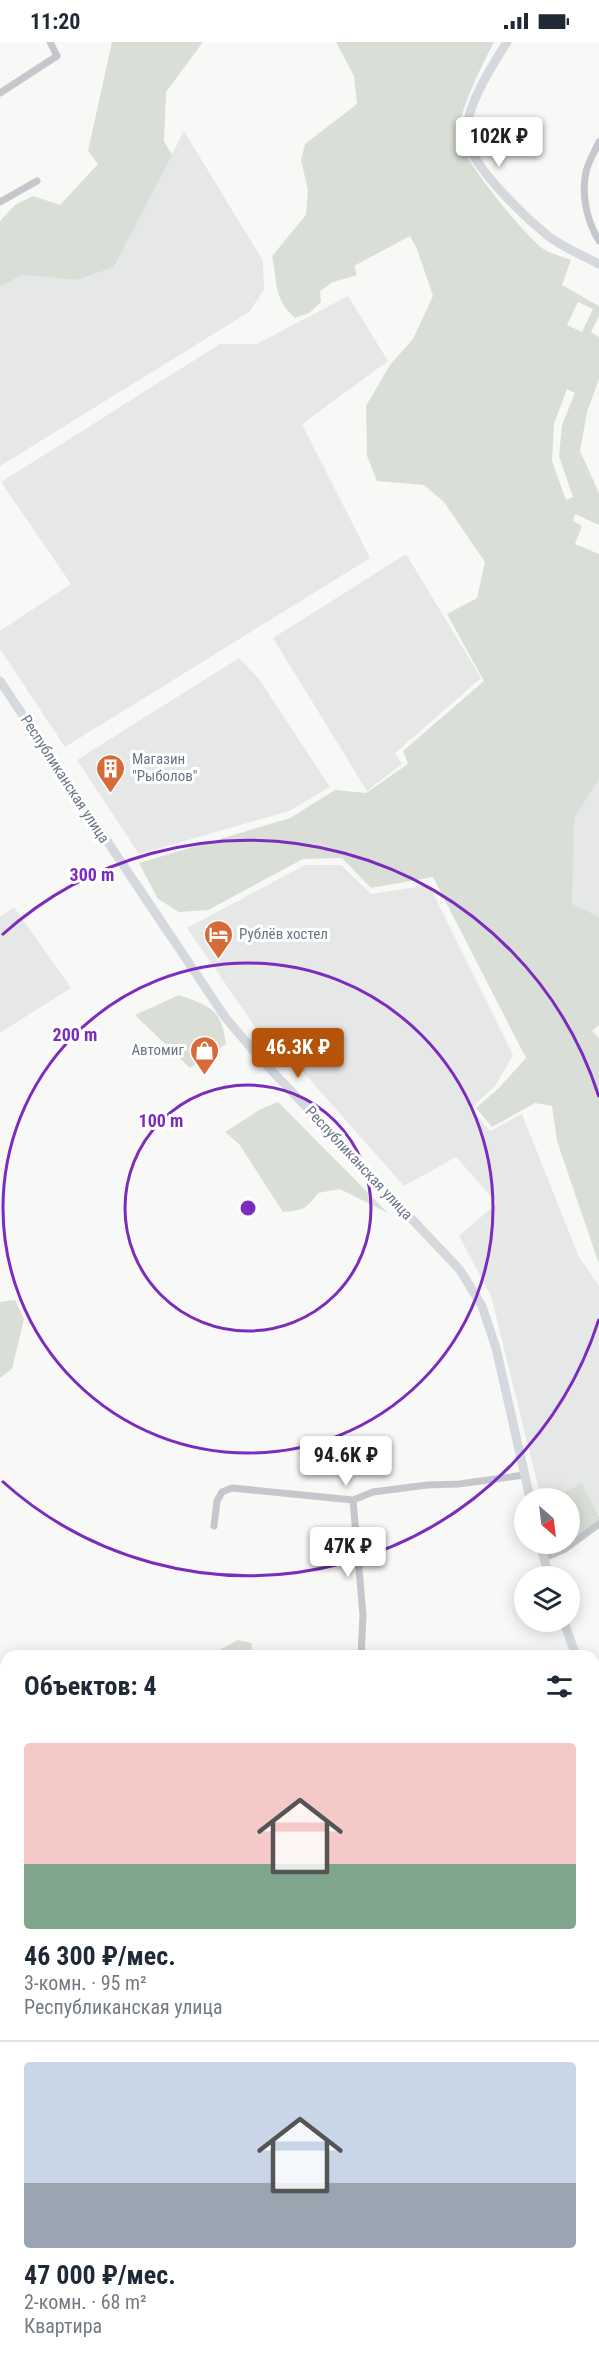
<!DOCTYPE html>
<html lang="ru">
<meta charset="utf-8">
<style>
body{margin:0;font-family:"Roboto Condensed",sans-serif;background:#f2f2f3;color:#1f2937;height:100vh;display:flex;flex-direction:column;font-size:22px;white-space:nowrap}
*{box-sizing:border-box;margin:0}
p{font-size:20px;color:#747a83}
.icon{flex:none;width:33px;height:33px;fill:none;stroke:currentColor;stroke-width:2;stroke-linecap:round;stroke-linejoin:round}
.map{position:relative;flex:1;overflow:hidden}
.panel{position:absolute;left:0px;top:1608px;width:600px;height:722px;display:flex;flex-direction:column;background:#fff;border-radius:18px 18px 0 0;box-shadow:0 3px 15px #0003}
.panel>*{flex:none}
.needle{width:39px;rotate:152deg}
.fabs{position:absolute;left:514px;top:1446px;display:grid;gap:12px}
.fabs a{display:grid;place-items:center;width:66px;height:66px;border-radius:50%;background:#fff;box-shadow:0 3px 15px #0003;font-size:30px}
.price{position:absolute;translate:-50% -51px;padding:0 14px;border-radius:6px;background:#fff;color:#222;font-size:20px;line-height:39px;filter:drop-shadow(0 2px 3px #0008)}
.price::after{content:'';position:absolute;left:50%;top:36px;width:18px;height:14px;margin-left:-9px;background:inherit;clip-path:polygon(0 0,100% 0,50% 100%)}
.price.selected{background:#b45309;color:#fff}
ul{padding:0;list-style:none}
li{display:grid;align-content:center;gap:12px;height:318px;padding:0 24px}
li+li{border-top:2px solid #e0e1e3}
li span{display:grid;place-items:center;height:186px;border-radius:6px;color:#555}
li>.icon{margin-inline-start:auto}
span .icon{width:108px;height:108px;fill:#fffc;stroke-width:1}
li b{font-size:26px}
h2{display:flex;justify-content:space-between;align-items:center;height:72px;padding:0 24px;font-size:26px}
.status{display:flex;justify-content:space-between;align-items:center;height:42px;padding:0 30px;background:#fff;direction:ltr}
.status svg{height:16px;fill:currentColor}
.map>svg:first-child{display:block}
.built{fill:#e6e7e7}
.green{fill:#d9dfd7;fill-rule:evenodd}
.lines{fill:none;stroke-linecap:round;stroke-linejoin:round}
.street{stroke:#c4c7cb;stroke-width:7}
.secondary{stroke:#d5d9dd;stroke-width:9}
.primary{stroke:#d5d9dd;stroke-width:10}
.ring{fill:none;stroke:#7b2cbf;stroke-width:3}
.labels{text-anchor:middle;dominant-baseline:central;stroke-width:6;stroke-linejoin:round;paint-order:stroke}
.poi-label{font-size:15px;fill:#697685;stroke:#fff;text-anchor:start}
.street-label{font-size:15px;fill:#697685;stroke:#fff}
.centre{fill:#7b2cbf;stroke:#fff;stroke-width:3}
.ring-label{font-size:18px;text-anchor:middle;font-weight:bold;fill:#7b2cbf;stroke:#fff;stroke-width:6;stroke-linejoin:round;paint-order:stroke}
</style>
<div class="status"><b>11:20</b><svg viewBox="0 0 49 12"><path d="M0 12V9h3v3zM5 12V6h3v6zM10 12V3h3v9zM15 12V0h3v12zM26 1h20v11H26zM47 4h2v5h-2z"/></svg></div>
<div class="map">
<svg width="599" height="2329" viewBox="0 0 599 2329">
<rect width="100%" height="100%" fill="#f8f8f6"/>
<path class="built" d="M184,89L263,219L264,248L249,270L0,424V245L22,233L78,238L114,225Z
M348,254L388,319L302,382L370,516L65,705L0,607V589L71,542L1,440L220,302H257Z
M406,512L481,636L395,711L402,722L367,749L273,596Z
M239,616L259,637L330,745L289,769L139,812L77,718Z
M599,711V913L564,861L562,752Z
M305,823H341L371,852L429,843L513,1013L495,1044L471,1066L490,1089L522,1072L579,1215L599,1244V1471L593,1477L570,1456H541L491,1254L459,1194L497,1161L456,1115L404,1144L297,1023L282,1024L187,886Z
M14,865L71,946L0,991V875Z"/>
<path class="green" d="M112,0H203L166,50L164,99L172,113L114,225L78,238L22,233L0,245V179L15,163L33,154L60,163L98,122L88,109Z
M336,0H494C484,19 456,74 459,95C461,116 526,196 545,208C552,212 563,215 571,218L562,243L599,264V274L591,290L599,295V337L587,370L580,409L599,451V483L575,472L573,479L582,484L575,502L599,512V737L574,776L572,862L599,875V983L592,989L599,996V1222L557,1099L552,1064L535,1061L492,1085L476,1066L500,1045L526,1016L433,835L371,846L342,816L303,817L208,868L179,870L158,857L139,821L290,776L335,748L366,751L408,722L403,709L484,639L447,572L477,556L485,520L444,460L424,443L377,439L367,414L366,364L390,323L413,297L433,254L417,207L410,194L354,224L357,233L333,240L320,249L321,260L309,271L295,276C273,256 278,242 272,214L306,173L308,148L301,118L305,102L357,62L354,34ZM578,260L593,267L582,290L567,283ZM567,347L575,351L562,383L559,414L573,455L566,458L552,419L554,382Z
M179,953C211,965 221,966 226,1002L190,1026L135,973Z
M278,1060L388,1171L340,1147L318,1151C306,1168 303,1168 283,1170L239,1102L225,1090L259,1068Z
M15,1258L24,1277L12,1327L0,1336V1260Z
M581,1441L599,1474V1479L570,1498V1456H556Z
M238,1598L252,1601L251,1614H208Z"/>
<g class="lines">
<path class="street" d="M0,51L57,14L50,0
M599,100C595,109 588,120 586,130C581,153 587,179 599,199
M0,160L37,139
M353,1458L363,1573L361,1614
M214,1484L217,1459L222,1450L232,1446L353,1458L373,1450L427,1443L459,1442L524,1433
M544,1516L565,1507L599,1482
M0,2117L6,2107"/>
<path class="secondary" d="M507,0C492,24 463,68 467,96C470,123 525,175 547,193C562,205 582,213 599,222
M0,639L225,975L258,1014L460,1228L482,1264L496,1306L530,1456
M540,1502L549,1534
M564,1580L576,1614
M594,1659L599,1669"/>
<path class="primary" d="M0,1667L6,1669
M594,1893L599,1894
M594,1901L599,1904"/>
</g>
<g class="ring">
<circle cx="248" cy="1166" r="123"/>
<circle cx="248" cy="1166" r="245"/>
<path d="M599 1277A368 368 0 0 1 2 1439M2 893A368 368 0 0 1 599 1055"/>
</g>
<defs>
<symbol id="building-pin" viewBox="-11 -11 22 30"><path d="M0 17L-7.5 6A9.5 9.5 0 1 1 7.5 6Z" fill="#d76b38" stroke="#fff"/><path d="M-4-6H4V6H1V3H-1V6H-4ZM-2.5-4.3h1.7v1.8h-1.7ZM.8-4.3h1.7v1.8H.8ZM-2.5-1h1.7V.8h-1.7ZM.8-1h1.7V.8H.8Z" fill="#fff"/></symbol>
<symbol id="hotel-pin" viewBox="-11 -11 22 30"><path d="M0 17L-7.5 6A9.5 9.5 0 1 1 7.5 6Z" fill="#d76b38" stroke="#fff"/><path d="M-6-4.5h1.5V1H6V5H4.5V3h-9V5H-6ZM-4 0a1.8 1.8 0 1 1 3.6 0ZM.5 0V-2.5h3Q6-2.5 6 0Z" fill="#fff"/></symbol>
<symbol id="shop-pin" viewBox="-11 -11 22 30"><path d="M0 17L-7.5 6A9.5 9.5 0 1 1 7.5 6Z" fill="#d76b38" stroke="#fff"/><path d="M-5-2.5h2.3a2.7 3.5 0 0 1 5.4 0H5L5.5 6h-11ZM-1.5-2.5h3a1.5 2.3 0 0 0-3 0Z" fill="#fff"/></symbol>
</defs>
<g fill-rule="evenodd">
<use href="#building-pin" x="94" y="710" width="33" height="45"/>
<use href="#hotel-pin" x="202" y="876" width="33" height="45"/>
<use href="#shop-pin" x="188" y="992" width="33" height="45"/>
</g>
<g class="labels">
<g class="poi-label">
<text x="132" y="717">Магазин<tspan x="132" dy="17">"Рыболов"</tspan></text>
<text x="239" y="892">Рублёв хостел</text>
<text x="184" y="1008" text-anchor="end">Автомиг</text>
</g>
<g class="street-label">
<text transform="translate(65 737) rotate(57)">Республиканская улица</text>
<text transform="translate(359 1121) rotate(47)">Республиканская улица</text>
</g>
</g>
<circle cx="248" cy="1166" r="9" class="centre"/>
<g class="ring-label">
<text x="92" y="839">300 m</text>
<text x="75" y="999">200 m</text>
<text x="161" y="1085">100 m</text>
</g>
</svg>
<div class="fabs">
<a><svg class="needle" viewBox="-14 -14 28 28"><path d="M0-13l5 13h-10z" fill="#e53935"/><path d="M0 13l5-13h-10z" fill="#747a83"/></svg></a>
<a><svg class="icon" aria-label="layers" viewBox="0 0 24 24"><path d="M12 4l9 5-9 5-9-5zM3 14l9 5 9-5"/></svg></a>
</div>
<b class="price" style="left:499px;top:126px">102K ₽</b>
<b class="price selected" style="left:298px;top:1037px">46.3K ₽</b>
<b class="price" style="left:346px;top:1445px">94.6K ₽</b>
<b class="price" style="left:348px;top:1536px">47K ₽</b>
<section class="panel">
<h2>Объектов: 4<svg class="icon" aria-label="filters" viewBox="0 0 24 24"><path d="M4 7h16M4 17h16"/><circle cx="9" cy="7" r="2"/><circle cx="15" cy="17" r="2"/></svg></h2>
<ul>
<li><span style="background:linear-gradient(#f6c9c9 65%,#7fa58c 0)"><svg class="icon" aria-label="home" viewBox="0 0 24 24"><path d="M3 11l9-7 9 7M6 9v11h12V9"/></svg></span><div><b>46 300 ₽/мес.</b><p>3-комн. · 95 m²</p><p>Республиканская улица</p></div></li>
<li><span style="background:linear-gradient(#c9d6e8 65%,#9aa5b1 0)"><svg class="icon" aria-label="home" viewBox="0 0 24 24"><path d="M3 11l9-7 9 7M6 9v11h12V9"/></svg></span><div><b>47 000 ₽/мес.</b><p>2-комн. · 68 m²</p><p>Квартира</p></div></li>
</ul>
</section>
</div>
